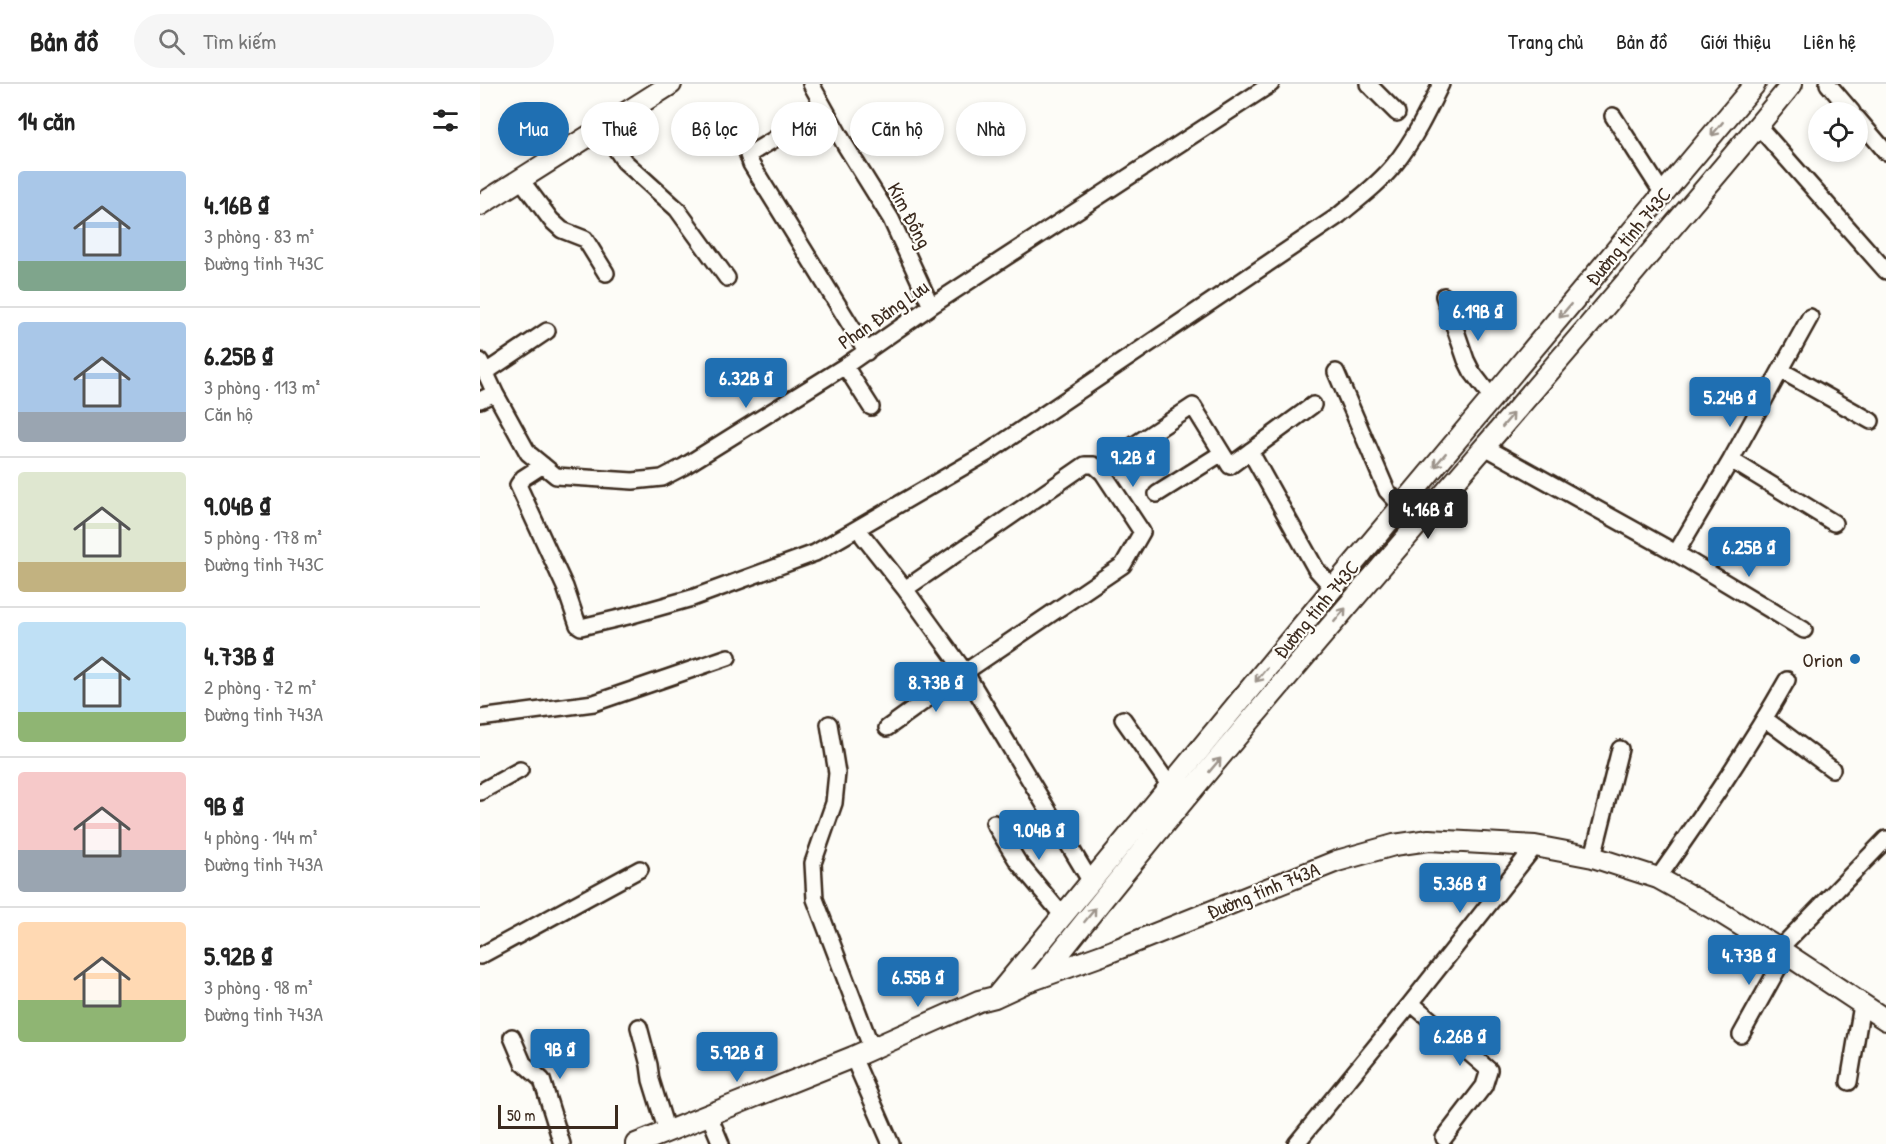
<!DOCTYPE html>
<html lang="vi">
<meta charset="utf-8">
<style>
body{margin:0;font-family:"Patrick Hand",sans-serif;background:#f6f6f6;color:#222;height:100vh;display:flex;flex-direction:column;font-size:22px;white-space:nowrap}
*{box-sizing:border-box;margin:0}
p{font-size:20px;color:#767676}
.icon{flex:none;width:33px;height:33px;fill:none;stroke:currentColor;stroke-width:2;stroke-linecap:round;stroke-linejoin:round}
.map{position:relative;flex:1;overflow:hidden}
.drawer{display:flex;flex-direction:column;background:#fff;width:480px}
.drawer>*{flex:none}
.guide{position:absolute;left:18px;top:18px;width:570px;height:54px;display:flex;gap:12px}
.fabs{position:absolute;left:1328px;top:18px;display:grid;gap:12px}
.fabs a{display:grid;place-items:center;width:60px;height:60px;border-radius:50%;background:#fff;box-shadow:0 3px 9px #0003;font-size:30px}
.scale{position:absolute;left:18px;bottom:15px;width:120px;box-sizing:border-box;padding-left:6px;border:3px solid #3b2a1e;border-top:0;font-size:16px;line-height:21px;white-space:nowrap;color:#3b2a1e;-webkit-text-stroke:4px #fdfcf7;paint-order:stroke}
.price{position:absolute;translate:-50% -51px;padding:0 14px;border-radius:6px;background:#1f6fb2;color:#fff;font-size:20px;line-height:39px;filter:drop-shadow(0 2px 3px #0008)}
.price::after{content:'';position:absolute;left:50%;top:36px;width:18px;height:14px;margin-left:-9px;background:inherit;clip-path:polygon(0 0,100% 0,50% 100%)}
.price.active{background:#222;color:#fff}
ul{padding:0;list-style:none}
li{display:flex;align-items:center;gap:18px;height:150px;padding:0 18px}
li+li{border-top:2px solid #e0e0e0}
li span{display:grid;place-items:center;flex:none;width:168px;height:120px;border-radius:6px;color:#555}
li>.icon{margin-inline-start:auto}
span .icon{width:72px;height:72px;fill:#fffc;stroke-width:1}
li b{font-size:26px}
h2{display:flex;justify-content:space-between;align-items:center;height:72px;padding:0 18px;font-size:26px}
.chip{padding:0 21px;border-radius:27px;background:#fff;box-shadow:0 3px 9px #0003;font-size:21px;line-height:54px}
.chip.active{background:#1f6fb2;color:#fff}
header{display:flex;align-items:center;gap:36px;box-sizing:border-box;height:84px;padding:0 30px;background:#fff;border-bottom:2px solid #e0e0e0}
header strong{font-size:28px}
nav{display:flex;gap:33px;margin-inline-start:auto;font-size:21px}
.search{width:420px;height:54px;background:#f6f6f6;display:flex;align-items:center;gap:15px;box-sizing:border-box;padding:0 21px;border-radius:33px;color:#767676;font-size:22px}
main{display:flex;flex:1;min-height:0}
.map>svg:first-child{display:block}
.lines{fill:none;stroke-linecap:round;stroke-linejoin:round}
.minor-casing{stroke:#3b2a1e;stroke-width:20}
.major-casing{stroke:#3b2a1e;stroke-width:24}
.minor{stroke:#fdfcf7;stroke-width:15}
.major{stroke:#fdfcf7;stroke-width:20}
.oneway{stroke:#9c938a}
.poi-dot{fill:#1f6fb2;stroke:#fdfcf7;stroke-width:2}
.labels{text-anchor:middle;dominant-baseline:central;stroke-width:4.5;stroke-linejoin:round;paint-order:stroke}
.street-label{font-size:20px;fill:#3b2a1e;stroke:#fdfcf7}
.poi-label{font-size:20px;fill:#3b2a1e;stroke:#fdfcf7;text-anchor:end}
</style>
<header>
<strong>Bản đồ</strong>
<div class="search"><svg class="icon" aria-label="search" viewBox="0 0 24 24"><circle cx="10" cy="10" r="6"/><path d="M15 15l6 6"/></svg>Tìm kiếm</div>
<nav><a>Trang chủ</a><a>Bản đồ</a><a>Giới thiệu</a><a>Liên hệ</a></nav>
</header>
<main>
<section class="drawer">
<h2>14 căn<svg class="icon" aria-label="filters" viewBox="0 0 24 24"><path d="M4 7h16M4 17h16"/><circle cx="9" cy="7" r="2"/><circle cx="15" cy="17" r="2"/></svg></h2>
<ul>
<li><span style="background:linear-gradient(#a9c7e8 75%,#7fa58c 0)"><svg class="icon" aria-label="home" viewBox="0 0 24 24"><path d="M3 11l9-7 9 7M6 9v11h12V9"/></svg></span><div><b>4.16B ₫</b><p>3 phòng · 83 m²</p><p>Đường tỉnh 743C</p></div></li>
<li><span style="background:linear-gradient(#a9c7e8 75%,#9aa5b1 0)"><svg class="icon" aria-label="home" viewBox="0 0 24 24"><path d="M3 11l9-7 9 7M6 9v11h12V9"/></svg></span><div><b>6.25B ₫</b><p>3 phòng · 113 m²</p><p>Căn hộ</p></div></li>
<li><span style="background:linear-gradient(#dfe7d0 75%,#c2b280 0)"><svg class="icon" aria-label="home" viewBox="0 0 24 24"><path d="M3 11l9-7 9 7M6 9v11h12V9"/></svg></span><div><b>9.04B ₫</b><p>5 phòng · 178 m²</p><p>Đường tỉnh 743C</p></div></li>
<li><span style="background:linear-gradient(#bfe0f5 75%,#8fb573 0)"><svg class="icon" aria-label="home" viewBox="0 0 24 24"><path d="M3 11l9-7 9 7M6 9v11h12V9"/></svg></span><div><b>4.73B ₫</b><p>2 phòng · 72 m²</p><p>Đường tỉnh 743A</p></div></li>
<li><span style="background:linear-gradient(#f6c9c9 65%,#9aa5b1 0)"><svg class="icon" aria-label="home" viewBox="0 0 24 24"><path d="M3 11l9-7 9 7M6 9v11h12V9"/></svg></span><div><b>9B ₫</b><p>4 phòng · 144 m²</p><p>Đường tỉnh 743A</p></div></li>
<li><span style="background:linear-gradient(#ffd9b3 65%,#8fb573 0)"><svg class="icon" aria-label="home" viewBox="0 0 24 24"><path d="M3 11l9-7 9 7M6 9v11h12V9"/></svg></span><div><b>5.92B ₫</b><p>3 phòng · 98 m²</p><p>Đường tỉnh 743A</p></div></li>
</ul>
</section>
<div class="map">
<svg width="1406" height="1060" viewBox="0 0 1406 1060">
<rect width="100%" height="100%" fill="#fdfcf7"/>
<filter id="ink" filterUnits="userSpaceOnUse"><feTurbulence type="fractalNoise" baseFrequency=".0167" numOctaves="2"/><feDisplacementMap in="SourceGraphic" scale="12" xChannelSelector="R" yChannelSelector="G"/><feConvolveMatrix kernelMatrix="1 2 1 2 8 2 1 2 1" color-interpolation-filters="sRGB"/></filter>
<g filter="url(#ink)">
<g class="lines">
<defs>
<path id="minor" d="M331,0L365,61L411,135L451,222
M888,0L917,29
M1348,0L1372,28
M346,27L323,38L268,71L271,80L387,268
M1133,32L1183,110
M1377,34L1406,68
M1278,42L1406,187
M122,44L144,77L197,125L247,194
M41,96L71,136L82,146L105,155L126,189
M964,212L986,276L992,288L1012,314
M0,277L15,309L48,369L76,392L153,397L182,394L203,383L365,282L451,222L791,0
M365,282L391,323
M1302,287L1391,337
M6,288L67,247
M856,288L907,407L921,422
M0,316L15,309
M651,363L713,322L750,382L833,321
M1005,363L1196,469L1324,546
M770,367L836,485L853,504
M1251,376L1354,439
M63,381L43,394L38,401L85,503L98,541L101,543L148,532L212,514L335,469L507,369L858,132C877,116 898,101 914,81C933,58 948,27 961,0
M677,410L742,369
M383,452L425,505L485,588L611,798
M1196,469L1251,376L1330,233
M0,634L114,619L248,573
M643,635L690,702
M1285,635L1352,685
M349,640L357,689L354,719L333,779L335,815L392,965
M407,644L485,588L643,481L662,448L623,389L614,381H605L425,505
M0,708L40,686
M514,739L538,778L583,832
M1113,773L1140,665
M1178,794C1223,730 1268,665 1307,596
M1299,865L1406,755
M0,872L160,785
M931,919L1009,986L1004,1002L964,1054
M159,943L169,981L171,996L187,1048
M1261,951L1306,870
M32,953L43,979L62,996L82,1060
M373,973L411,1060
M1369,998L1382,921
M229,1031L241,1060
M816,1060L931,919L1055,762"/>
<path id="major" d="M0,121L191,0
M561,893C748,655 950,428 1146,198C1201,132 1258,67 1312,0
M519,909L853,504L1275,0
M156,1060L373,973L499,917L515,913L547,898L625,870L857,777L914,761L949,756L1055,762L1113,773L1178,794L1241,829L1299,865L1406,936"/>
</defs>
<use href="#minor" class="minor-casing"/>
<use href="#major" class="major-casing"/>
<use href="#minor" class="minor"/>
<use href="#major" class="major"/>
</g>
<defs><path id="oneway-shaft" d="M-6 0H5M1.5-3L5.5 0L1.5 3" fill="none" stroke-width="1.6" stroke-linecap="round" stroke-linejoin="round" transform="scale(1.5)"/></defs>
<g class="oneway">
<use href="#oneway-shaft" transform="translate(1237 45) rotate(130)"/>
<use href="#oneway-shaft" transform="translate(1085 227) rotate(130)"/>
<use href="#oneway-shaft" transform="translate(1028 336) rotate(-50)"/>
<use href="#oneway-shaft" transform="translate(960 376) rotate(130)"/>
<use href="#oneway-shaft" transform="translate(860 531) rotate(-50)"/>
<use href="#oneway-shaft" transform="translate(781 591) rotate(129)"/>
<use href="#oneway-shaft" transform="translate(735 681) rotate(-50)"/>
<use href="#oneway-shaft" transform="translate(610 831) rotate(-51)"/>
</g>
</g>
<circle class="poi-dot" cx="1375" cy="575" r="6"/>
<g class="labels">
<g class="street-label">
<text transform="translate(430 131) rotate(62)">Kim Đồng</text>
<text transform="translate(1148 152) rotate(-50)">Đường tỉnh 743C</text>
<text transform="translate(403 230) rotate(-35)">Phan Đăng Lưu</text>
<text transform="translate(836 525) rotate(-50)">Đường tỉnh 743C</text>
<text transform="translate(783 806) rotate(-22)">Đường tỉnh 743A</text>
</g>
<g class="poi-label">
<text x="1363" y="575">Orion</text>
</g>
</g>
</svg>
<div class="fabs">
<a><svg class="icon" aria-label="locate" viewBox="0 0 24 24"><circle cx="12" cy="12" r="6"/><path d="M12 2v4M12 18v4M2 12h4M18 12h4"/></svg></a>
</div>
<div class="scale">50 m</div>
<b class="price" style="left:998px;top:258px">6.19B ₫</b>
<b class="price" style="left:266px;top:325px">6.32B ₫</b>
<b class="price" style="left:1250px;top:344px">5.24B ₫</b>
<b class="price" style="left:653px;top:404px">9.2B ₫</b>
<b class="price active" style="left:948px;top:456px">4.16B ₫</b>
<b class="price" style="left:1269px;top:494px">6.25B ₫</b>
<b class="price" style="left:456px;top:629px">8.73B ₫</b>
<b class="price" style="left:559px;top:777px">9.04B ₫</b>
<b class="price" style="left:980px;top:830px">5.36B ₫</b>
<b class="price" style="left:1269px;top:902px">4.73B ₫</b>
<b class="price" style="left:438px;top:924px">6.55B ₫</b>
<b class="price" style="left:980px;top:983px">6.26B ₫</b>
<b class="price" style="left:80px;top:996px">9B ₫</b>
<b class="price" style="left:257px;top:999px">5.92B ₫</b>
<div class="guide">
<a class="chip active">Mua</a>
<a class="chip">Thuê</a>
<a class="chip">Bộ lọc</a>
<a class="chip">Mới</a>
<a class="chip">Căn hộ</a>
<a class="chip">Nhà</a>
</div>
</div>
</main>
